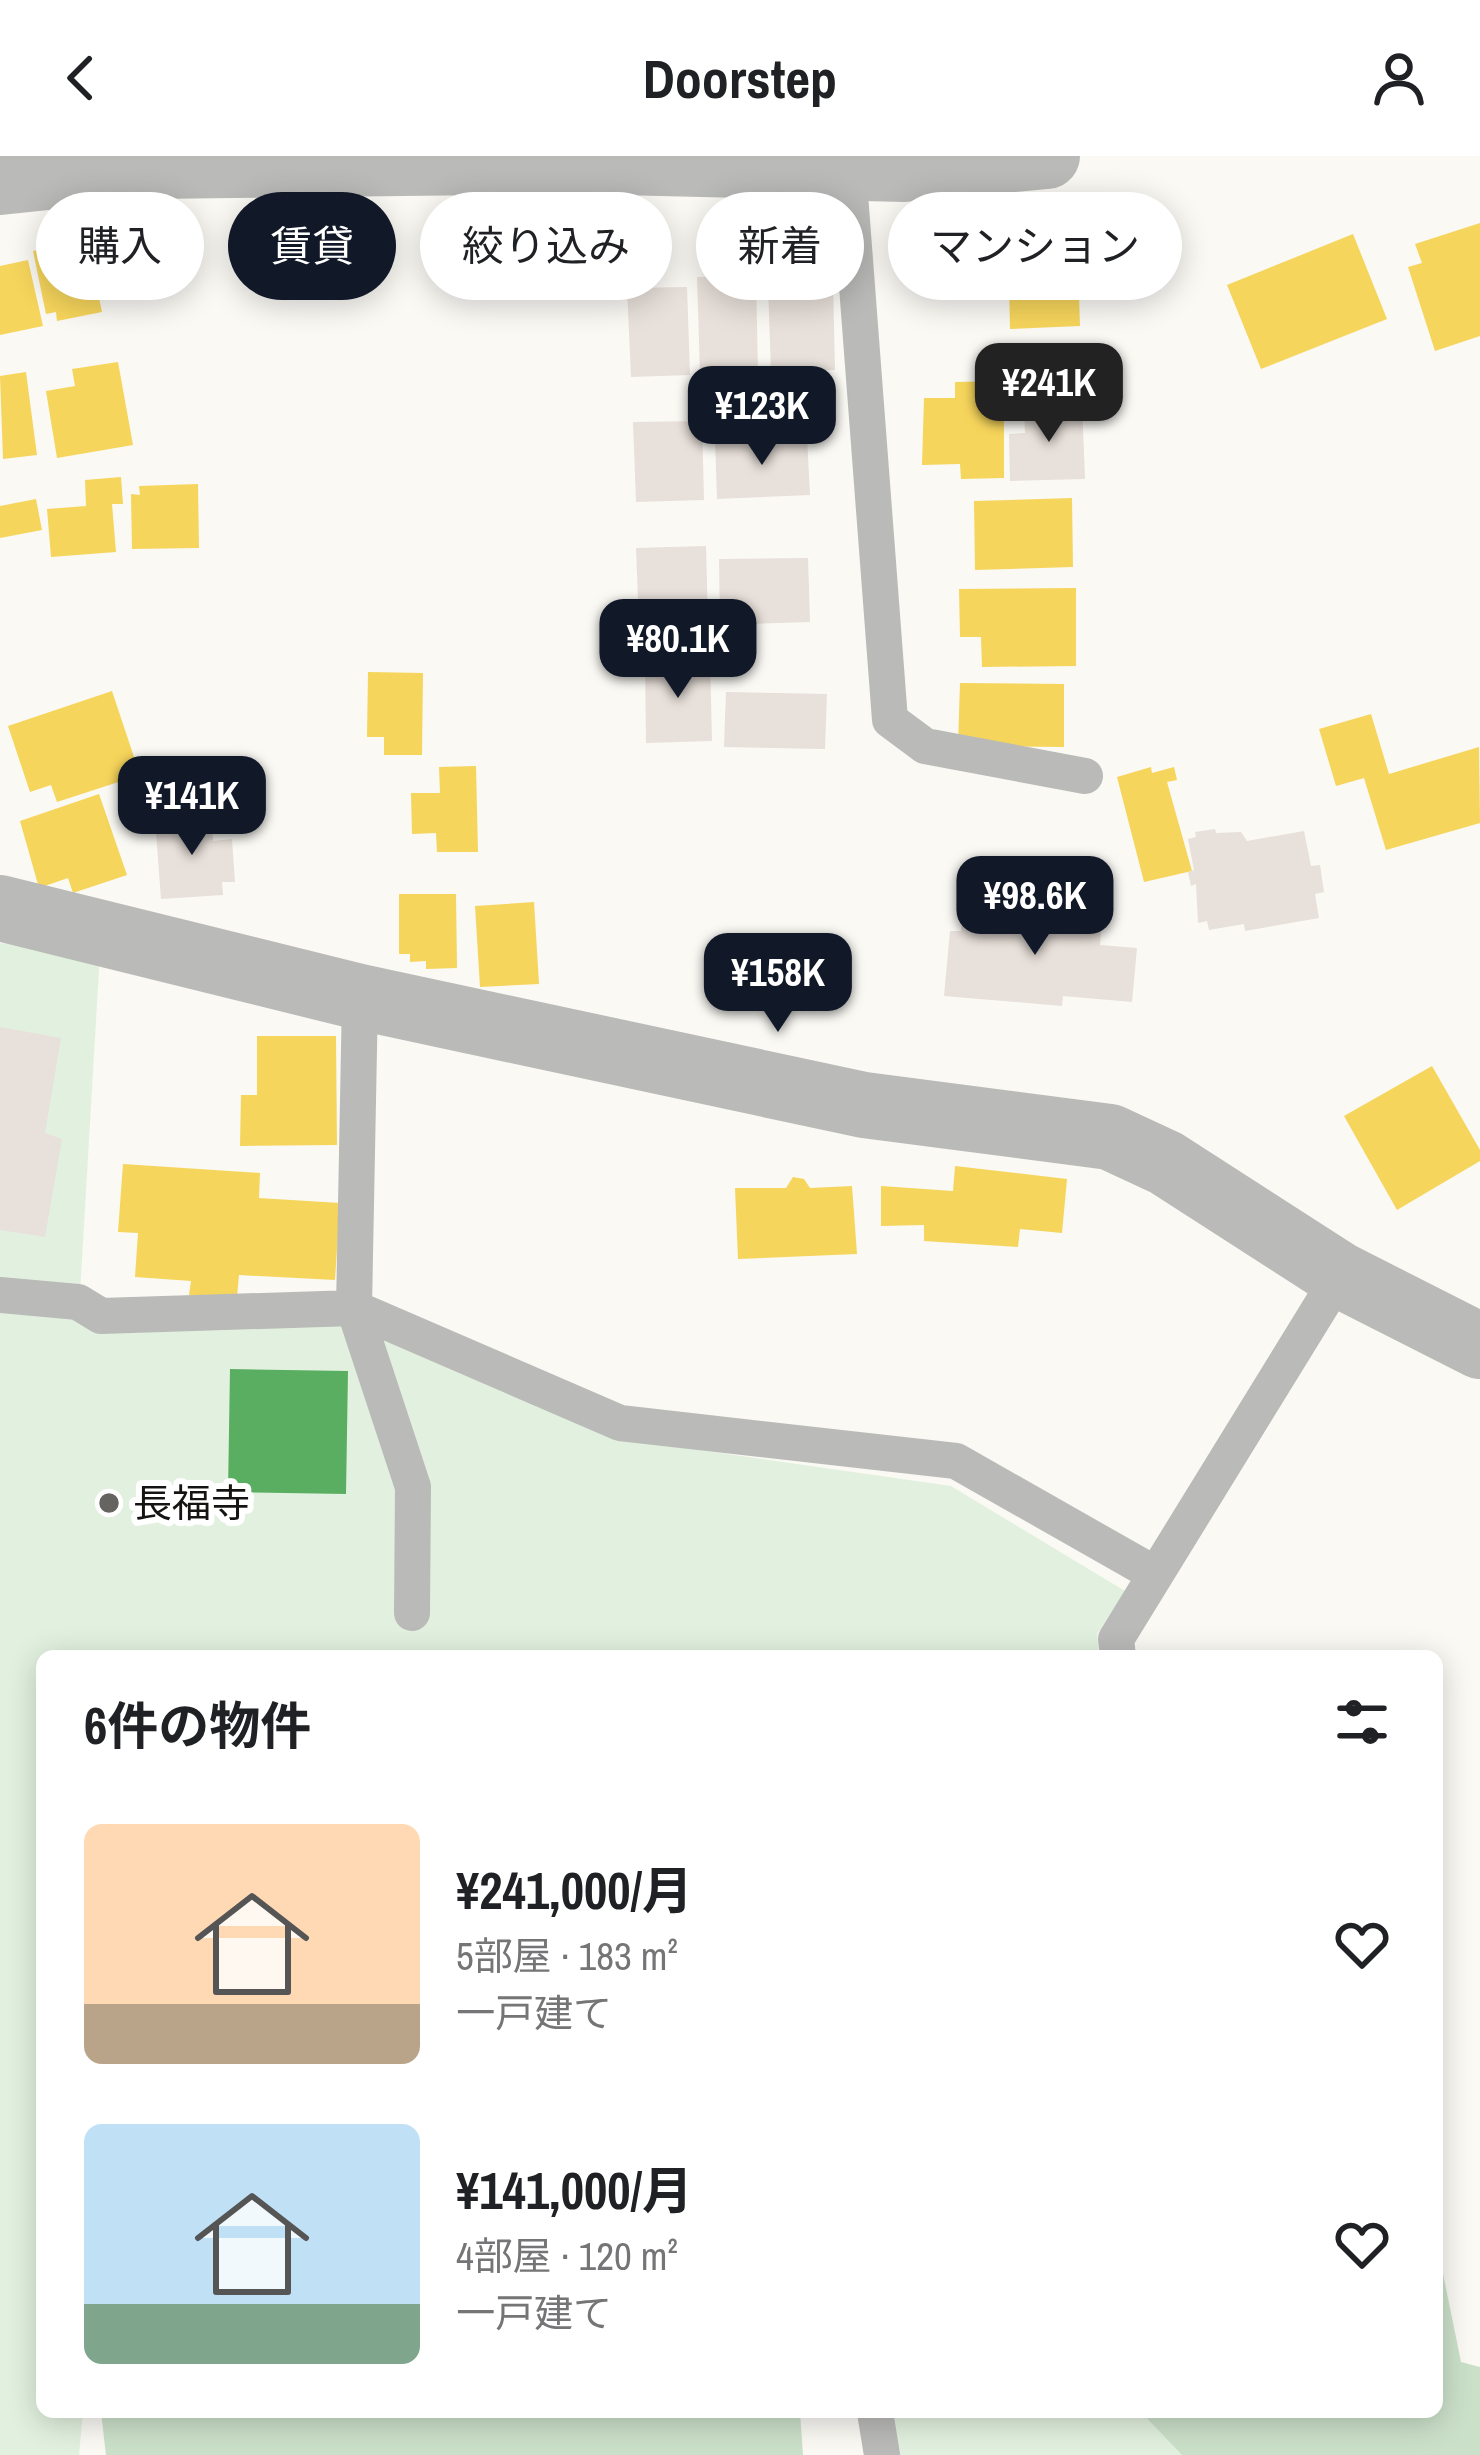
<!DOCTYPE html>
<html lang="ja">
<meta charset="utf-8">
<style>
body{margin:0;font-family:"Archivo Narrow","Noto Sans JP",sans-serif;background:#f2f2f2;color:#202124;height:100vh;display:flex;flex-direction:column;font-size:45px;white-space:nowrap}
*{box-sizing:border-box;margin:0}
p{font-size:39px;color:#757577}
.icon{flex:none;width:66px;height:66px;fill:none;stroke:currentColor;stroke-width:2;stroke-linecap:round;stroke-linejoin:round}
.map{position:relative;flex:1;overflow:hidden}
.details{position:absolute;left:36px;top:1494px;width:1407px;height:768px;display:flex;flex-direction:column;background:#fff;border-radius:18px;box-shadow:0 6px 30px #0003}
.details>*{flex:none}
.guide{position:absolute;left:36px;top:36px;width:1410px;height:108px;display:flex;gap:24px}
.price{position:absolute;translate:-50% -102px;padding:0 27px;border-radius:24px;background:#111827;color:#fff;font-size:39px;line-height:78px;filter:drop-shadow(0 3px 6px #0008)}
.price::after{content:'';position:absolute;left:50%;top:72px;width:36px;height:27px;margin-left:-18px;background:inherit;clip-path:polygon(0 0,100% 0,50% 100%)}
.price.selected{background:#222;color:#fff}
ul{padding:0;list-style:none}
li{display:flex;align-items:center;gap:36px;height:300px;padding:0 48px}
li span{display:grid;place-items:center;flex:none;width:336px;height:240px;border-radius:18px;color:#555}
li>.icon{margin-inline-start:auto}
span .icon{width:144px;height:144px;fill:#fffc;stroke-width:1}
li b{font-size:51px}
h2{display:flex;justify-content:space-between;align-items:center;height:144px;padding:0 48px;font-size:51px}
.tag{padding:0 42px;border-radius:54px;background:#fff;box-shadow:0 6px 30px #0003;font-size:42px;line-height:108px}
.tag.selected{background:#111827;color:#fff}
header{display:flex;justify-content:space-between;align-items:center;height:156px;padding:0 48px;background:#fff;font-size:54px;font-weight:700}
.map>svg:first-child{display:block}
.green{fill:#e2f1df}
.forest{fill:#cbe0c9}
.homes{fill:#f6d55c}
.public{fill:#5aae61}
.building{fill:#e8e0da}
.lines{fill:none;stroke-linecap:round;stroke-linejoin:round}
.lane{stroke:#babab8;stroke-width:36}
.street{stroke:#babab8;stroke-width:66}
.poi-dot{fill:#656461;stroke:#fff;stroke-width:4.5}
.labels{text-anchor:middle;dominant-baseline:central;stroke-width:12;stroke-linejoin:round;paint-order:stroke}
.poi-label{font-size:39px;fill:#151412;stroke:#fff;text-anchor:start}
</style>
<header><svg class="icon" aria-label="back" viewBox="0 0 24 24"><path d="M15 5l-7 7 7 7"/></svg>Doorstep<svg class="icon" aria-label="person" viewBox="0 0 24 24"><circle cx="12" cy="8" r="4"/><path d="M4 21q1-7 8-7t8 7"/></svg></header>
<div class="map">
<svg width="1480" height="2299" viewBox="0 0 1480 2299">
<rect width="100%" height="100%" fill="#faf9f4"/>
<path class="green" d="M0,787L100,797L79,1155L364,1164L609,1281L951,1330L1125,1435L1097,1478L1099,1500H42V2256H83L79,2299H0Z
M863,2256H1254L1251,2299H871Z"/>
<path class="forest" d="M1437,2088L1461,2206L1480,2211V2299H1182L1141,2256H1437Z
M101,2256H800L803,2299H106Z"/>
<path class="homes" d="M1480,67V180L1435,195L1408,111L1422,107L1415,88Z
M1077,78L1080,170L1010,173L1008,79Z
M1353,78L1387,163L1261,213L1227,129Z
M87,84L102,156L57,165L56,156L46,158L33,95Z
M28,104L43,170L0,179V110Z
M118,206L133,289L57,302L46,235L75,230L72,213Z
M26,216L37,299L3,303L0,220Z
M1004,225V322L961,323L960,308L922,309L924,242H955V226Z
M121,321L123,348H112L116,396L51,401L47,353L86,350L85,324Z
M198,328L199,392L132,393L131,338L140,339L139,330Z
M1072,342L1073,411L975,414L974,345Z
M36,343L42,374L0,382V350Z
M1076,432V510L982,511L981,481H960L959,433Z
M368,516L423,517L422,599H384V581H367Z
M960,527L1064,528V591L958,590Z
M112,535L140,619L57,646L51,629L30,636L8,570Z
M1371,558L1389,618L1479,591L1480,667L1386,694L1364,622L1336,630L1319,573Z
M476,610L478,696H437L436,677L412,678L411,637H440L439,611Z
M1151,611L1152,617L1174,611L1177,624L1167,626L1192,715L1144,726L1117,621Z
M99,638L127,719L73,737L68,722L39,732L20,665Z
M399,738H456L457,812L426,813V805L410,806V798H399Z
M534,746L539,828L480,831L475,750Z
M257,880H336L337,989L240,990L241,939H257Z
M1432,910L1480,994V1005L1397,1054L1344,960Z
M123,1008L260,1017L259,1042L340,1047L335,1124L239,1119L237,1141L189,1139L191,1125L135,1121L138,1077L118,1076Z
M955,1010L1067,1023L1062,1077L1020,1073L1018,1091L924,1085V1069L881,1070V1030L953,1035Z
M793,1021L804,1023L810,1032L852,1030L857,1098L738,1103L735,1032H786Z"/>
<path class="public" d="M230,1213L348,1215L346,1338L228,1336Z"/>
<path class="building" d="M756,119L758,218L700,219L697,121Z
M833,127L835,214L771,216L768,130Z
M687,131L690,219L631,221L627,132Z
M1082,248L1085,323L1010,325L1009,278L1025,277L1024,251Z
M702,265L704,344L636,346L633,266Z
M807,280L810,339L717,343L715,284Z
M706,390L708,468L639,470L636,392Z
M808,402L810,466L720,469L719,403Z
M710,503L712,585L646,587L645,505Z
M726,536L827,538L825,593L724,591Z
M212,659L213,685L232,683L235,726H222L223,739L161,743L155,663Z
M1215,673L1216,677L1241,676L1247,685L1304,675L1311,710L1320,709L1324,736L1315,738L1319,762L1245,775L1244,768L1209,774L1207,765L1198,767L1196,728L1191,730L1188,716L1194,714L1188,683L1196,681L1195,676Z
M963,748L1102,761L1100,789L1137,792L1132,846L1063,840L1062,850L944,840L950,775H961Z
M0,871L61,882L45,977L62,983L45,1081L0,1074Z"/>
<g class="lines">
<path class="lane" d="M848,12L890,564L925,590L1085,620
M360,841L354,1152L413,1331L412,1457
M0,1139L78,1146L101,1160L354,1152L620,1267L956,1305L1155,1418
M1118,1500L1116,1483L1340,1119
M875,2256L882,2299"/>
<path class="street" d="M0,26L152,10L577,5L905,13L1047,0
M0,752L360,841L864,949L1110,981L1166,1007L1340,1119L1480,1190"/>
</g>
<circle class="poi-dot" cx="109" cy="1347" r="12"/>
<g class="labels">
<g class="poi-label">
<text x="133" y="1347">長福寺</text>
</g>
</g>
</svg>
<b class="price selected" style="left:1049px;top:289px">¥241K</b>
<b class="price" style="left:762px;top:312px">¥123K</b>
<b class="price" style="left:678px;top:545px">¥80.1K</b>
<b class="price" style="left:192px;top:702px">¥141K</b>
<b class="price" style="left:1035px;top:802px">¥98.6K</b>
<b class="price" style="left:778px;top:879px">¥158K</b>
<div class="guide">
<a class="tag">購入</a>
<a class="tag selected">賃貸</a>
<a class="tag">絞り込み</a>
<a class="tag">新着</a>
<a class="tag">マンション</a>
</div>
<section class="details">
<h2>6件の物件<svg class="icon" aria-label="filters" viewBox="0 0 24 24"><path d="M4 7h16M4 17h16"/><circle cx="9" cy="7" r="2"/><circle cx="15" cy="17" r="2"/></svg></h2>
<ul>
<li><span style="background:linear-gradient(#ffd9b3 75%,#b9a48a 0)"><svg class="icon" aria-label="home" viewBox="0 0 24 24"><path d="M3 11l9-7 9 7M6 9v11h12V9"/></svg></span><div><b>¥241,000/月</b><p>5部屋 · 183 m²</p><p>一戸建て</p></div><svg class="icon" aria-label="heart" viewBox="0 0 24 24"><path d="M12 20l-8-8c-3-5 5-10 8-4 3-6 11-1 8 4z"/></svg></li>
<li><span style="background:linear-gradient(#bfe0f5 75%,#7fa58c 0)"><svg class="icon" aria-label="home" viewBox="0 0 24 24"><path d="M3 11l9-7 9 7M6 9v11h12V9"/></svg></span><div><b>¥141,000/月</b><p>4部屋 · 120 m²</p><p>一戸建て</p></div><svg class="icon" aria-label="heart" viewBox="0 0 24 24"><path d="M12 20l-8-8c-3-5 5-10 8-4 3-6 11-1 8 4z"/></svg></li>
</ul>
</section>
</div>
